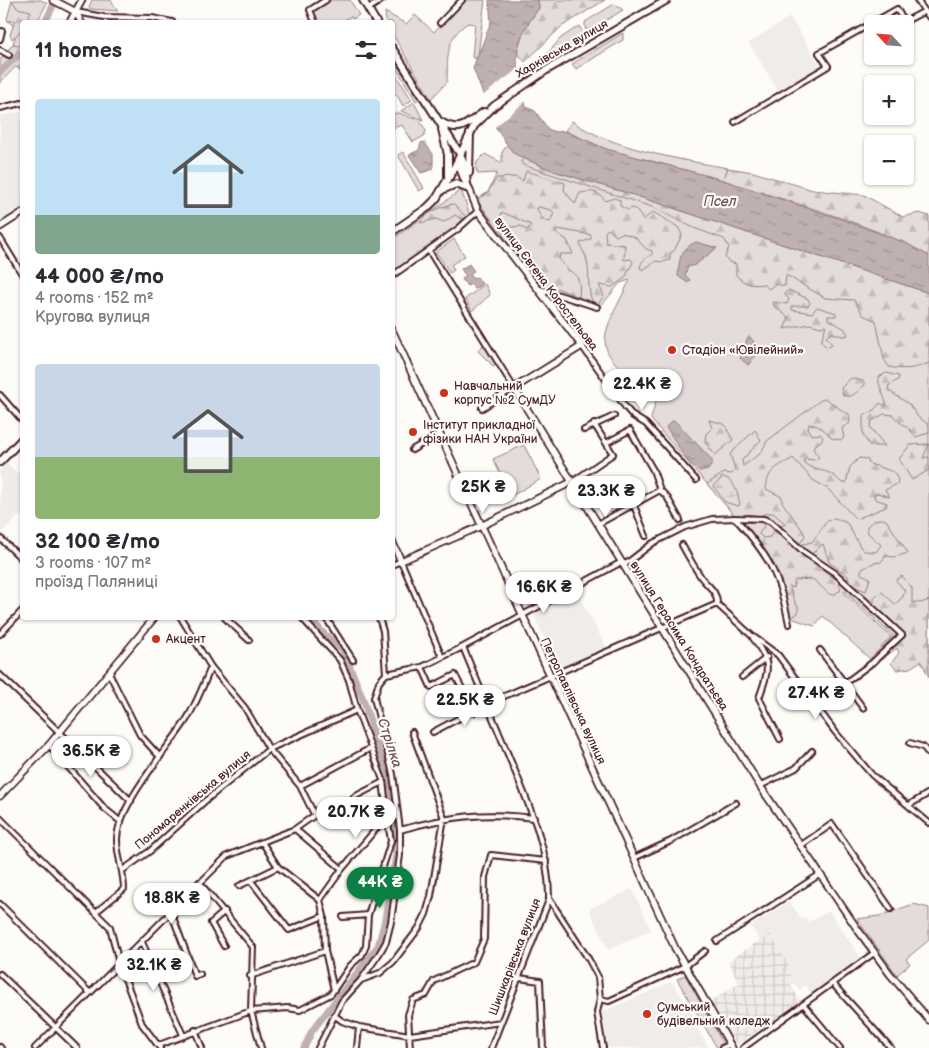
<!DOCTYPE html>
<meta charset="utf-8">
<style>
body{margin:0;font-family:"Balsamiq Sans",sans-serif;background:#f2f2f3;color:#2b2b33;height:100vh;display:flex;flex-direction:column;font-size:19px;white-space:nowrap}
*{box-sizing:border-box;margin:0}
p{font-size:16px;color:#7c7c81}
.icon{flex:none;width:28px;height:28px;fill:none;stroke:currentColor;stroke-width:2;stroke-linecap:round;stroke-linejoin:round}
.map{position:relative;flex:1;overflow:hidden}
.sheet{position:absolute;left:20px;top:20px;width:375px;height:600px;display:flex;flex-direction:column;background:#fff;border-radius:5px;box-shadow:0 1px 4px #0004}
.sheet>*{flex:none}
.needle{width:32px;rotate:296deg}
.buttons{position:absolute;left:864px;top:15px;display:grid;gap:10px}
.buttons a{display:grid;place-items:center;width:50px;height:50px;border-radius:5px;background:#fff;box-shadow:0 1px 4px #0004;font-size:25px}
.price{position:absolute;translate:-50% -42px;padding:0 11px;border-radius:18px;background:#fff;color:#222;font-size:16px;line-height:32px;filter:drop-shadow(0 1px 2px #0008)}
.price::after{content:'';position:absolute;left:50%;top:30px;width:15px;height:11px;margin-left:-8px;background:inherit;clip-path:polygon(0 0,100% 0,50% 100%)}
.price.selected{background:#0b8043;color:#fff}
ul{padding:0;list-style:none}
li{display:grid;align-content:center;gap:10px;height:265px;padding:0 15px}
li span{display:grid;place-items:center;height:155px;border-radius:5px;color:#555}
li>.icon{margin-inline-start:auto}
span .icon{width:90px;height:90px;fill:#fffc;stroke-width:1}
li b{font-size:21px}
h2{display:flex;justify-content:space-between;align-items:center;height:60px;padding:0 15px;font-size:21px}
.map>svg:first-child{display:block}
.built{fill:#f0ece8}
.industrial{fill:url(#industrial-grid)}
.green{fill:#e3dcda;stroke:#967e82}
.forest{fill:url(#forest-firs);stroke:#967e82;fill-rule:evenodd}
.wetland{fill:url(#wetland-marsh);stroke:#967e82}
.water{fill:url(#water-ripples);stroke:#91777b}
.pier{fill:#fdfcf7}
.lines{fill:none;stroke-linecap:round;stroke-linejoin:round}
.river{stroke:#c0b1b1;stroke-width:7}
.street-casing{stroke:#4a1f2b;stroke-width:8}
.secondary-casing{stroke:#4a1f2b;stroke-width:9}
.primary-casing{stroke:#4a1f2b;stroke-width:10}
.street{stroke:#fdfcf7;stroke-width:4}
.secondary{stroke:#fdfcf7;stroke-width:5.5}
.primary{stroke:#fdfcf7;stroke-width:6}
.poi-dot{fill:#c8321e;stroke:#fdfcf7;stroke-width:2}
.labels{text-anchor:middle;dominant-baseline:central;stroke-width:4.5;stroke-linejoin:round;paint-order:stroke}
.street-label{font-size:12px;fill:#4a1f2b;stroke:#fdfcf7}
.poi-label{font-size:12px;fill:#4a1f2b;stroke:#fdfcf7;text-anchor:start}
.water-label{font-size:14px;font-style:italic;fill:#73525a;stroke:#fdfcf7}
</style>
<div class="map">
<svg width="929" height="1048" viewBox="0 0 929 1048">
<defs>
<pattern id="industrial-grid" width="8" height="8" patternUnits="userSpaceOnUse" patternTransform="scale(1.25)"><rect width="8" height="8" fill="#f0ece8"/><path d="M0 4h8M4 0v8" fill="none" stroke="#cfcac7"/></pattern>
<pattern id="forest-firs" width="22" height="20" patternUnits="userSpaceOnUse" patternTransform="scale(1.25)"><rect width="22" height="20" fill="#e3dcda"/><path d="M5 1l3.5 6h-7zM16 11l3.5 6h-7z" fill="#c4bcbb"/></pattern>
<pattern id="wetland-marsh" width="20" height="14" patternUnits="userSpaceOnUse" patternTransform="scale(1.25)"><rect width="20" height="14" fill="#e3dcda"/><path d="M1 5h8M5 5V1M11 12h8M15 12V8" fill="none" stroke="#c4bcbb"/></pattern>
<pattern id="water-ripples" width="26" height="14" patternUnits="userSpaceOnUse" patternTransform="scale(1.25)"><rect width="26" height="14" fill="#c0b1b1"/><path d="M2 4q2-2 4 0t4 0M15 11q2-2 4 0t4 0" fill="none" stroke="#9e8f90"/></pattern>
</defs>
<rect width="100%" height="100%" fill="#fdfcf7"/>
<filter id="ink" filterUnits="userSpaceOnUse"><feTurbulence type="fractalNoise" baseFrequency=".02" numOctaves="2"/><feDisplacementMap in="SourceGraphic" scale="10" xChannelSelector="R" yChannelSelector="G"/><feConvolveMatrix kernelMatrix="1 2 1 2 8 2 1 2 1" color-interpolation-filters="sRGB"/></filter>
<g filter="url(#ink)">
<path class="built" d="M790,17L822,69L780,94L749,43Z
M21,112L22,210L0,223V116Z
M7,463L22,477V517L20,515L1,533L0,470Z
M572,594L575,600L580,598L606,647L562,667L560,663L556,665L533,613Z
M632,889L651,930L608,950L589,909Z
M789,902L802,919L805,917L809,922L829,911L860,957L811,994L806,985L799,990L794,983L791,985V969L770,935L760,941L751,926Z
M672,982L698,1022L695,1025L709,1048H608L602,1012Z"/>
<path class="industrial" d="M770,934L791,969V985L801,1003L737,1045L711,1001L739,983L728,961Z"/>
<path class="green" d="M14,0H41L47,3L37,22H22V42L20,45L13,44L17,29L8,21Z
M92,0H111L118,11L90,9L89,7Z
M330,0H350L359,15L353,19L351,16L341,22H317L314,11Z
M463,0H485L478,55L475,59L472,57L475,24L468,23C445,37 448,58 447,82L431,99L393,35L392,22H386L385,12L406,24L415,15L434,32Z
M614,4L623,10L590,30L585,29V22Z
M579,26L586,37L534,68L561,38Z
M623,33V40L576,69L572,64Z
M392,57L419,99L416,101L393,63Z
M392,69L412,100L403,106L397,95L393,93Z
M414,102L423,120L401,111Z
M399,113L420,121L426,131L424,136L413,142L402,125L394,128L393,114Z
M572,121C609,148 682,160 728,168L723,180L606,149L565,131Z
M508,144C522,167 569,175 594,182L929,293V663L894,636L845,591L844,593L891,637L870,659L823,616L814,626L791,618L780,577L768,554L654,423L651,419L656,400L652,394C590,347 597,346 630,280L620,283L601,306L536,280L480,206L477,200L488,192L497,173L478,174L476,169L477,162L485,154L502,163V152Z
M403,152L424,188L419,191L398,155Z
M461,190L470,215L436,243L393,272V239Z
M454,239L465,256L451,265L454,270L450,273L436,252Z
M485,284L490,295L472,311L465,299Z
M484,344L496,364L494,367L478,351Z
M524,445L541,479L511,496L493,459Z
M914,904L929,908V940L906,959L910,964L897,975L857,919L879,916Z"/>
<path class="forest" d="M12,0L17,8L31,11L26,22H22L21,31L12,39L10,35L15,20L8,21L7,19Z
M538,0H605L561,27L525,62L517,52L524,29L539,8Z
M13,44L20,45L14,57L22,51V69L15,67L0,83V60Z
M523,158L554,171L637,196L929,293V363C915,369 904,370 889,367L884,359L876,321L863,315L854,300L825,298L786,275L785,286L775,284L769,289L763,284C752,286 744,284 736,275V264L729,262L725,257L729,247L724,239L694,228L652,207L523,165L521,162Z
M728,168L753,172L813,190L864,195L903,217L919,213L929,216V256C865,221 792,203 723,180Z
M526,171L565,183L564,190L575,204L580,193C593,191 598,190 605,201L614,198L620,200V206L628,210L632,208L637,210L643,220L653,212L678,227L682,235L674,251L670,253V260L663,262L656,261L643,270L640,268C641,261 646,257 652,255V251L646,249L635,237L622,233L616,236L608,229L605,232L606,243L625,245L624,260L631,259L633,262L625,278L612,287L599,285L604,296L598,304L592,301C587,287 590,275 587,261C586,254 581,250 580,243L591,239V235L558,229L556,233L567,240L573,254H560L559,260C572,278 582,269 579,297L536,280L477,200L488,192L497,178L515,177L523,181ZM539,207L551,210L554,213L550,222C542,220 539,215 537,208ZM502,212L531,225L530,227L526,230L521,226L511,227L499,220Z
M454,204L466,217L461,219L455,215L444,222L436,219L420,223C425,213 444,205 454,204Z
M789,290L808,299L810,303L808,306H792V310L812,313L817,307L836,313V316H828V319L845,329L848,335L842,336L832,333L826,337L832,344L827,347L821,342L826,325L821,327L810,324L784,329L789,318L774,306L773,302L787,304L789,299L784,294Z
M886,373L899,376L898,380L888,386L889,391L909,404L918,417L929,425V433L915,437C912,428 899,424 893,415L884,414L872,421L870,427L885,446H870L863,435V415L872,412L880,403L886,406C886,396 877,386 879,377Z
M851,378L863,381L865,385C858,390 852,400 843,395L841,388Z
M826,399C835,404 840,411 849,414L850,423L842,428L844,438L840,440L831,438C825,429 820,426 809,424L808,429L811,435L820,434L823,437L821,441L813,447L814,451L819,457L816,460L804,459V463C819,474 826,466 842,483H846L850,467L859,458L867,459L870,464L894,472L898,480L897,484L885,490L890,497L877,493L874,495L875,499L887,503L886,507L856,519L827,488L813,480L793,458C776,468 768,469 766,489L782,497V502L803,531L805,536L799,545L812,542L827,521L835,518L847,523L861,548L864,551L876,552L881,545L867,532V526C873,521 878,517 886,520L908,553L894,557L886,556L881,562L873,563L861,570V574L870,578L866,591L850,585L848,576L829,562L823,544L807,558L838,581L841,590L833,595L829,594L813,579L795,580L793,588L789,586L796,605L798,606V613L791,618L780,577L768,554L707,484L724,473L732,474L735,469L730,454L755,430L761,440L742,460L743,466L761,453L767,441L821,400ZM767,513H773L786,524L775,528L770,537L763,538L759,534L765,524L743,517L748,514L759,516Z
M709,420L724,424L733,440L715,455L705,442L706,434L712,428Z
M929,444L923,458L929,457V470L912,480L899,459L910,445Z
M902,576L912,588V602L921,603L929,600V677L921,661L910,668L897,670L891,663L899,653L897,648L876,664L872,660L893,636L852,598L855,594L869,603L874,602V597L882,592L895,604L902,598L905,591L896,580Z
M685,975L724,1045L717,1048L677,979Z"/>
<path class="wetland" d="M723,477C735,479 738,495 740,505L738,506L725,502L713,486Z"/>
<path class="water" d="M489,0H538L539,8C509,49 515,60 526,107L535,111L548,129L555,132L565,131L606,149L723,180L838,218L906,243L929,256V293L637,196L554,171L523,158L513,153L496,128L473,68L491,22Z
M424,142L433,154V169L421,173L409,155L419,150L421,143Z
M696,242L717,248L695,265L688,267L685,275L690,280L688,283L678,276C679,260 680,249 696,242Z
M469,264L474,271L470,274L473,279L477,277L482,284L474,289L471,284L467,286L462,279L466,276L461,269Z
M748,337H750L757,346L754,358L748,365L740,358Z
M672,421L676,422L712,460V464L708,470L700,471L689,463L666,427Z"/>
<path class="pier" d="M519,68L527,100L494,128L481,97Z"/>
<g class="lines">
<path class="river" d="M45,22L56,0
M0,72L22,52
M304,1048L312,1031L378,946L384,924L396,855L390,784L363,699L343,650L322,632L310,618"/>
<defs>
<path id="street" d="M917,0L929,17
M368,9L382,0
M76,12L104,17L152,18L172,22
M315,22L310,10L326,0
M440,23L462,0
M0,39L2,31
M0,50L9,55
M0,108L22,103
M735,122L828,66L819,53L897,9L904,22L925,11
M0,238L22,274
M429,251L514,388L482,408
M392,276L458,229L478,211
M537,288L597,307
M582,346L626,408L633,416L646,424L696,480
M0,395L22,420
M594,424L606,443
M584,430L614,416
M412,450L440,433
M572,482L613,454L606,443L630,430L653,470L660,490L667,497L680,520
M633,503L646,536
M735,518L764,519L771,522L805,553L835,573L902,635L873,662L845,683
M598,524L660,490
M0,538L22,559
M392,565L401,561L442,657
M717,604L751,635L778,655L836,733L872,775L929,823
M181,618L211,667L245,708L269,749L300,786L314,814
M225,618L249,640
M302,618L340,660L349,680L357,710L383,780L387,816L342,869L320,900L324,916L325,951L334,990
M326,618L353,660
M379,618L383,631L386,674
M0,634L22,611
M753,638C772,664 769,669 759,698L780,739
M463,647C478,684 494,720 509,757C528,802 550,850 549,900L491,1048
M820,650L863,708
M422,667L431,687L455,675L468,700
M109,673L140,735L160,757
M0,675L131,801
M742,677L767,657
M470,703L474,712
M433,732L486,704L717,604C718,591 706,585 701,577C694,567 688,556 682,545
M910,743L923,747L929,754
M49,745L104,808L121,822
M300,786L371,748
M760,786L796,768L812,751
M354,797L383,782
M909,805L929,793
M0,818L110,927L119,963L142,1024L160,1048
M295,829L342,869
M400,830C449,816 484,812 534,818
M262,842L278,867L320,900
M800,846L832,824L891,909
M634,858L671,841L736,803
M123,870L150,851L205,801L269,749L357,710
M251,881L289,930L324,916
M199,882L253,947L251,1011L261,1048
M239,886L278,867
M550,900L589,960L598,977L600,999L597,1012L603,1048
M0,904L89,992
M96,912L124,889C124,873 117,855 117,840C117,806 166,751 185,722C196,705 203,686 211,667
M171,912L195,976L200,974
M343,917L368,915
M717,941L819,875
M142,942L183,1035
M224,946L211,923L225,911
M0,974L77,1048
M250,976L325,951
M519,978L540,981L543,1048
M361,980L380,973L393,962L419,928L426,914L431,896L444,818L412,732
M833,984L891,1048
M600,999L609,1001L685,966L705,951
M804,1005L840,1048
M334,1015L342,1021L359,1027L410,1035L501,1022
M195,1030L202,1048
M159,1045L251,1011L288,1008L300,1010L331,994L350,966L362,955L366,946L368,915L391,841L387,816
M0,1047L1,1048
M35,1048L227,856L295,829L329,805
M318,1048L342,1001L361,980L379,954L386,942L391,922L400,855V830L393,774L374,698L379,682L386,674L422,667L463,647L618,564L627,563L653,543L685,527L712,519L735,518C769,556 779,574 789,624
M357,1048L359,1027
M410,1048L408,1015L413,1000L426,995L434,981L474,962L484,939L485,877L491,855L546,861
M722,1048L729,1045
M743,1048L874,953"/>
<path id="secondary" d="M53,0L76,12
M76,12L81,22
M70,22L82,0
M468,186L478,211L582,346L514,388L760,786L858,930L890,974L929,1020
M0,227L22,213
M392,330L675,948L732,1048
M392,541L401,561L481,526L572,482
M0,796L49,745L154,618"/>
<path id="primary" d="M363,0L376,22
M392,48L460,154L465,167L467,184
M441,122C461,134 467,123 484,112
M442,129L448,155V176
M460,157V168L465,181
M469,173L470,133
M442,190L456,184L469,189
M392,232L427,208L436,199L451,174L474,126L494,106L545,71L667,0
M0,462L22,439"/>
</defs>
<use href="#street" class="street-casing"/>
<use href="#secondary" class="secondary-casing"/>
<use href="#primary" class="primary-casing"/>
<use href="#street" class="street"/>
<use href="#secondary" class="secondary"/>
<use href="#primary" class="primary"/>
</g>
</g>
<g class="poi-dot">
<circle cx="672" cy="350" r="5"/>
<circle cx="444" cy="393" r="5"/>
<circle cx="413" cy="432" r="5"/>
<circle cx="156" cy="639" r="5"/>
<circle cx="647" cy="1014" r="5"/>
</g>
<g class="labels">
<g class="street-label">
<text transform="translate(562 49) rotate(-30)">Харківська вулиця</text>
<text transform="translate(546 284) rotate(53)">вулиця Євгена Коростельова</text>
<text transform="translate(679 636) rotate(58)">вулиця Герасима Кондратьєва</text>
<text transform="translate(573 701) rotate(65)">Петропавлівська вулиця</text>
<text transform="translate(193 800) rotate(-40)">Пономаренківська вулиця</text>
<text transform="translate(515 957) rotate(-69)">Шишкарівська вулиця</text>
</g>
<g class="poi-label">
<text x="682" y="350">Стадіон «Ювілейний»</text>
<text x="454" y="386">Навчальний<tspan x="454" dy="14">корпус №2 СумДУ</tspan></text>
<text x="423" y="425">Інститут прикладної<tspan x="423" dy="14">фізики НАН України</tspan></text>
<text x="166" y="639">Акцент</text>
<text x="657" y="1007">Сумський<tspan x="657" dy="14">будівельний коледж</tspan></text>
</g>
<g class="water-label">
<text x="720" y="201">Псел</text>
<text transform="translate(390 743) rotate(72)">Стрілка</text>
</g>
</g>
</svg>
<div class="buttons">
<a><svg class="needle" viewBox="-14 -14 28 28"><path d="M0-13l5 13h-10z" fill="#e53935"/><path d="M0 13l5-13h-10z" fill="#7c7c81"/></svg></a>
<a>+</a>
<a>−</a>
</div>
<b class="price" style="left:642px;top:411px">22.4K ₴</b>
<b class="price" style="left:483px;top:514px">25K ₴</b>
<b class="price" style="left:606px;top:518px">23.3K ₴</b>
<b class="price" style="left:544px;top:614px">16.6K ₴</b>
<b class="price" style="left:816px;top:720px">27.4K ₴</b>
<b class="price" style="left:465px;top:727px">22.5K ₴</b>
<b class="price" style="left:91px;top:778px">36.5K ₴</b>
<b class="price" style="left:356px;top:839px">20.7K ₴</b>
<b class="price selected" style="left:380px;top:909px">44K ₴</b>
<b class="price" style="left:172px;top:925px">18.8K ₴</b>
<b class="price" style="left:154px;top:992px">32.1K ₴</b>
<section class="sheet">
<h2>11 homes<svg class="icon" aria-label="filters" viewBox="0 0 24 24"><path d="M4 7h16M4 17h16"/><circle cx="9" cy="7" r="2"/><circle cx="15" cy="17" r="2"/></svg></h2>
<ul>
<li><span style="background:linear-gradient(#bfe0f5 75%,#7fa58c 0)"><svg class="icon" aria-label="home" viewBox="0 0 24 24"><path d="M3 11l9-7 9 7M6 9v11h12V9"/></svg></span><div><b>44 000 ₴/mo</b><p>4 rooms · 152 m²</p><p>Кругова вулиця</p></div></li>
<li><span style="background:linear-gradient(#c9d6e8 60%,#8fb573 0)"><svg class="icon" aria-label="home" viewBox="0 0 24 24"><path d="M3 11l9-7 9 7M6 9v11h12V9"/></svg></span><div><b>32 100 ₴/mo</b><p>3 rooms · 107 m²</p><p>проїзд Паляниці</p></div></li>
</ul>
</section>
</div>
